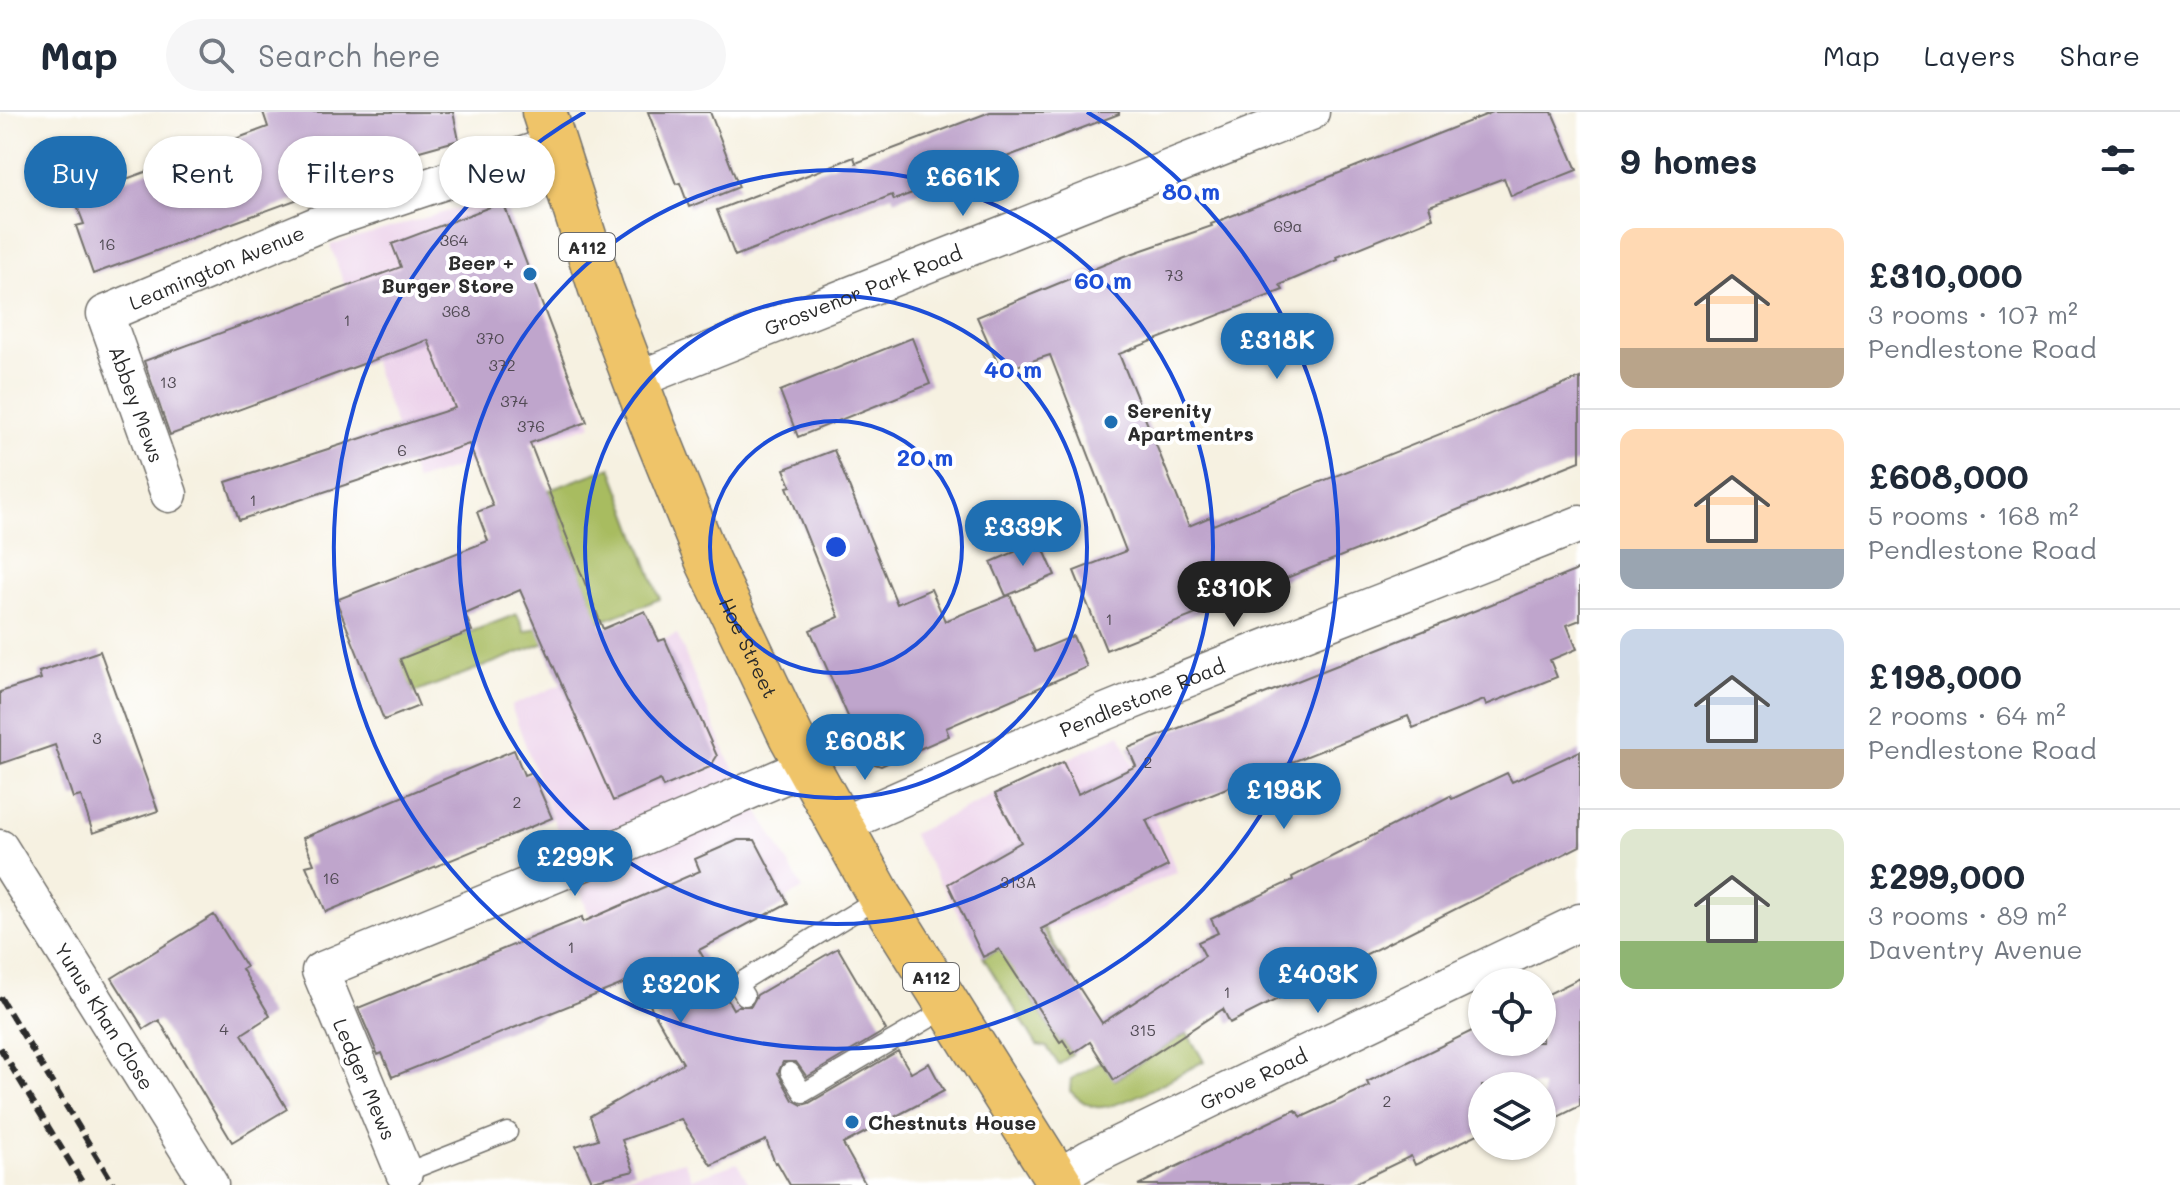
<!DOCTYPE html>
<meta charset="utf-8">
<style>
body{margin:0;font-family:Mali,sans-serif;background:#f6f6f7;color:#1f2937;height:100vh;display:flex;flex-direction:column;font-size:30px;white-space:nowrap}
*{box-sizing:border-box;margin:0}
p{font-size:26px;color:#747a83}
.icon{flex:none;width:44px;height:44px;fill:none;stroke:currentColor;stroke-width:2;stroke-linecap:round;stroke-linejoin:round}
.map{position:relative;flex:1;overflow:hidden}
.sheet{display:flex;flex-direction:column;background:#fff;width:600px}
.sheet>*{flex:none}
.guide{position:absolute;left:24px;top:24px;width:760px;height:72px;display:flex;gap:16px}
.fabs{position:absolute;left:1468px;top:856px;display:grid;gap:16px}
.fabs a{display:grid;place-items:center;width:88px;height:88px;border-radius:50%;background:#fff;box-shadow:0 2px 6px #0004;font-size:40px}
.price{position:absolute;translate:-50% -68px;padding:0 18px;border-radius:28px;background:#1f6fb2;color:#fff;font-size:26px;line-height:52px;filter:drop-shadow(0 2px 4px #0008)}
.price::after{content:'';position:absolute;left:50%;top:48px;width:24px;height:18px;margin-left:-12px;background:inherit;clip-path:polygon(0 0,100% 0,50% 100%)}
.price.current{background:#222;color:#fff}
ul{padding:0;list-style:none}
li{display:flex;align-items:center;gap:24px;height:200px;padding:0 40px}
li+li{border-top:2px solid #e0e1e3}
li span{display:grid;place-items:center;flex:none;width:224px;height:160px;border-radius:16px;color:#555}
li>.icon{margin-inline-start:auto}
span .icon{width:96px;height:96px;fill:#fffc;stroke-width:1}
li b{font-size:34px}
h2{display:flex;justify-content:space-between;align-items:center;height:96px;padding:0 40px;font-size:34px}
.chip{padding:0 28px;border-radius:36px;background:#fff;box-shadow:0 2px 6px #0004;font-size:28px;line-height:72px}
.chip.current{background:#1f6fb2;color:#fff}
header{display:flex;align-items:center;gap:48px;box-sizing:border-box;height:112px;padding:0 40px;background:#fff;border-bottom:2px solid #e0e1e3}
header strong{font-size:38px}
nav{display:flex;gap:44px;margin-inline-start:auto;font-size:28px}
.search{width:560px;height:72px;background:#f6f6f7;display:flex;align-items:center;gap:20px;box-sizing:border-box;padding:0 28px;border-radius:44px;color:#747a83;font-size:30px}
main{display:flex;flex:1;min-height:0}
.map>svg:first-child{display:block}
.built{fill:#ecd1ea}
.grass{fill:#a8bc61;stroke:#6a7446;stroke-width:2}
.building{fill:#bfa5cc}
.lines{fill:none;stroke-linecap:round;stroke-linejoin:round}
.lane-casing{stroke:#72706b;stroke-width:21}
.street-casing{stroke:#72706b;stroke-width:39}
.primary-casing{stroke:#72706b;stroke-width:47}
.lane{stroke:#fff;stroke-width:18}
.street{stroke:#fff;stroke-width:36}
.primary{stroke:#efc469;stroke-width:44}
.rail{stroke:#2b2b2b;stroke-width:6;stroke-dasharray:12 6;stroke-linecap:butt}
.ring{fill:none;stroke:#1d4ed8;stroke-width:4}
.poi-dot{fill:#1f6fb2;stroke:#fff;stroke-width:3}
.labels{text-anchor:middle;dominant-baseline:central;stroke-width:8;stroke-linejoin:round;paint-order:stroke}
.number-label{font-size:16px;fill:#504a53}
.shield{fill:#fff;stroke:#6b6b6b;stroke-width:2}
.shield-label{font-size:18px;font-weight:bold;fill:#2b2b2b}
.poi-label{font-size:20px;font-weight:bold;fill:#2b2b2b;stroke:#fff;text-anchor:start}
.street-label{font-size:20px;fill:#2b2b2b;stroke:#fff}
.centre{fill:#1d4ed8;stroke:#fff;stroke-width:4}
.ring-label{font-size:24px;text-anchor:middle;font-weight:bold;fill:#1d4ed8;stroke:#fff;stroke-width:8;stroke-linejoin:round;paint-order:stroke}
</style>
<header>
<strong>Map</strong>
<div class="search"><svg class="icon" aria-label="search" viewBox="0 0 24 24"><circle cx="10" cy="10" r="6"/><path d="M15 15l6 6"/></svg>Search here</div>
<nav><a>Map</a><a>Layers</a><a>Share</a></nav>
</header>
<main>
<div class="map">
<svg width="1580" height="1073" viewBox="0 0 1580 1073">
<rect width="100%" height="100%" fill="#fff"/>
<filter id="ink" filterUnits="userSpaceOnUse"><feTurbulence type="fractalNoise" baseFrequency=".0125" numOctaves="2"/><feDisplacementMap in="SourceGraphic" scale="16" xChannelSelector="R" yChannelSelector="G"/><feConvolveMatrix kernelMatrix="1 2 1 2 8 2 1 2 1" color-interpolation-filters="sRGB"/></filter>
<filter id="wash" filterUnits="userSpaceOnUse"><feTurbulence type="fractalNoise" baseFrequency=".006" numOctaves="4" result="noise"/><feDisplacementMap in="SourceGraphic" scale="32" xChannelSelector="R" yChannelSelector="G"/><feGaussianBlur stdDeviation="1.8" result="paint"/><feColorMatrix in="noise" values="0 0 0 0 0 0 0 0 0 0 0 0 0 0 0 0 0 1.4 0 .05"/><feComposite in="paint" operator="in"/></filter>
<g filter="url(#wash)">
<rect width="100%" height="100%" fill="#f6f1e1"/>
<path class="built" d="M501,84L592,313L416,369L330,133Z
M677,522L727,645L803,777L617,878L511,594Z
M1120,622L1177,760L983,845L912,722Z
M684,1049L692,1067L737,1051L750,1073H593Z"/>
<path class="grass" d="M611,355L660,487L414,581L410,573L375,587L365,560L517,502L525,520L593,494L549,378Z
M1044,816L1070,861L1031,886L1060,930L1063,928L1072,942L1059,953L1047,935L1037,933L983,845Z
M1187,921L1204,949C1179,962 1121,998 1096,995C1085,993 1077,986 1070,979L1071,967L1102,949L1115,968Z"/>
<g id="blocks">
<path class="building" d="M263,0H453L459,28L319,67L323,78L93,162L76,114L84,112L74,86L268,15Z
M648,0H710L739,75L689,95L680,71L676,72Z
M990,0H1119V2L894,88L892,83L735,144L717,98L854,45L856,51Z
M1493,0H1552L1577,58L1511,84L1504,66L1429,94L1433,106L1337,145L1338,148L1280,173L1283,178L1119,242L1189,414L1210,405L1213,413L1580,266V349L1106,538L1074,459L1126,439L1050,243L1001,259L977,205L1125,144L1212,114L1211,112Z
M503,90L587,310L530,331L603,517L645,499L659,529L665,527L717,644L710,655L663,675L660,668L613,689L520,478L465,502L472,519L400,547L419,594L384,608L336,488L488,429L477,400L493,394L469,332L239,408L226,370L455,296L428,228L170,323L144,249L401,155L392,132Z
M912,226L930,272L798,325L780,279Z
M834,338L897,492L931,477L945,509L1010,483L1035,540L1073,524L1087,555L946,616L949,624L881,654L868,650L810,518L839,505L787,375L791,374L784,357Z
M1040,429L1055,463L1006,484L991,450Z
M1580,457V508L1567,513L1577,537L1550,548L1557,565L1486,593L1484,588L1413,616L1408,604L1146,708L1168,754L1041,817L1102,911L1205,844L1198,830L1218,821L1211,807L1293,768L1292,765L1450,684L1452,687L1507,661L1512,670L1580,639V734L1230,911L1223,897L1114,968L1090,930L1072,942L1063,928L1060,930L999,837L983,845L948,772L1021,730L995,682L1063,650L1078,682L1136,654L1128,636Z
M100,539L158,699L93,721L81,684L73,686L55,633L0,652V580L41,567L39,560Z
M514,638L524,663L532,660L552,706L326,800L306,754L314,752L303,726Z
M738,728H755L788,791L699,838L733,897L738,894H751L757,883L838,836L886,918L807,965L796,950H783L778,961L793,988L802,993L809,991L898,939L911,961L929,951L944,979L843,1032L866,1073H790L777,1050L775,1051L766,1028L711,1053L681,1007L622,1028L634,1059L592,1069L576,1034L598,1027L590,1004L683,951L635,867L392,965L382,941L378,943L358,896L582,805L583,810L700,759L695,747Z
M214,803L246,855L242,857L270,904L242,922L287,997L232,1030L159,908L144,917L112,866Z
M1580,866V994L1542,1013V974H1482V1020L1415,1053L1411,1044L1351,1073H1138L1295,998L1302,1005L1369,974L1367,970L1482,914V930H1542V885Z"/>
</g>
</g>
<g filter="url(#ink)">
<use href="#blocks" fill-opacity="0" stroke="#72706b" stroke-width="2"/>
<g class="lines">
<defs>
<path id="lane" d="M745,884L740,876L744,868L880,785
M790,960L803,981L949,895
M404,1061L508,1020"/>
<g id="street">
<path id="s1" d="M636,268L1311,0"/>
<path id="s2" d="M169,382L105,202L331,107L553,33"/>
<path id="s3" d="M842,713C1084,603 1333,510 1580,412"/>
<path id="s4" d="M0,736L210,1073"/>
<path d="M404,1061L320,859L592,747L807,654"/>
<path id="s5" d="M1057,1066L1090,1046L1248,969L1580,810"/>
</g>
<g id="primary">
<path id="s6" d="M544,0L601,177L652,312L708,450L791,624L880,785L1061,1073"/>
</g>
</defs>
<use href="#lane" class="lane-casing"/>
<use href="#street" class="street-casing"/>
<use href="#primary" class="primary-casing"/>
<use href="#lane" class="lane"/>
<use href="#street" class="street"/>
<use href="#primary" class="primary"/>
<path class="rail" d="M0,885L114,1073
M0,936L84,1073"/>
</g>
</g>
<g class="ring">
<circle cx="836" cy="435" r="126"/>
<circle cx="836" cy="435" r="251"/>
<circle cx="836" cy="435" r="377"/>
<path d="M1087 0A502 502 0 1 1 585 0"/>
</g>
<g class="poi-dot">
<circle cx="530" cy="162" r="8"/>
<circle cx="1111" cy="310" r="8"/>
<circle cx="852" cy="1010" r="8"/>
</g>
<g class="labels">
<g class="number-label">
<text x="1288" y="113">69a</text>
<text x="454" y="127">364</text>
<text x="107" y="131">16</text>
<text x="1174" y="162">73</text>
<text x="456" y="198">368</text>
<text x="347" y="207">1</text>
<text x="490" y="225">370</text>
<text x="502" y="252">372</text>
<text x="168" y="269">13</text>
<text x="514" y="288">374</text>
<text x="531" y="313">376</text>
<text x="402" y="337">6</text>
<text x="253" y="387">1</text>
<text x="1109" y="506">1</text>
<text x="97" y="625">3</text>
<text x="1148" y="649">2</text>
<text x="517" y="689">2</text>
<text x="331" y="765">16</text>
<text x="1018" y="769">313A</text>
<text x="571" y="834">1</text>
<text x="1227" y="879">1</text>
<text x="224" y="916">4</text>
<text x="1143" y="917">315</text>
<text x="1387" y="988">2</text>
</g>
<g class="shield">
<rect x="559" y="121" width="56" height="28" rx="6"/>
<rect x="903" y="851" width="56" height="28" rx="6"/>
</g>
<g class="shield-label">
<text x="587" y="135">A112</text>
<text x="931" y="865">A112</text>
</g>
<g class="poi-label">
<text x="514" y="150" text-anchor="end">Beer +<tspan x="514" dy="23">Burger Store</tspan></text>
<text x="1127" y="298">Serenity<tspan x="1127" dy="23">Apartmentrs</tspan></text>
<text x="868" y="1010">Chestnuts House</text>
</g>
<g class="street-label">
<text stroke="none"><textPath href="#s2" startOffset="312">Leamington Avenue</textPath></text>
<text stroke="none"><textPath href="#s1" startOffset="244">Grosvenor Park Road</textPath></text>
<text transform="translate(137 292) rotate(70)">Abbey Mews</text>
<text stroke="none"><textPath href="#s6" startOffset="574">Hoe Street</textPath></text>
<text stroke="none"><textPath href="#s3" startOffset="326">Pendlestone Road</textPath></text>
<text stroke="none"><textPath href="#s4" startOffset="198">Yunus Khan Close</textPath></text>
<text transform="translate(365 967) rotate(67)">Ledger Mews</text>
<text stroke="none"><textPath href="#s5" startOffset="220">Grove Road</textPath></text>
</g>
</g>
<circle cx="836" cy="435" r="12" class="centre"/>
<g class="ring-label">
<text x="1191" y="88">80 m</text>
<text x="1103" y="177">60 m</text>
<text x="1013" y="266">40 m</text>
<text x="925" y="354">20 m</text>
</g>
</svg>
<div class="fabs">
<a><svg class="icon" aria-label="locate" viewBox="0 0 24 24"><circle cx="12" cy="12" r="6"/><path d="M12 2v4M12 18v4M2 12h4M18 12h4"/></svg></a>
<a><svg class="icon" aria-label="layers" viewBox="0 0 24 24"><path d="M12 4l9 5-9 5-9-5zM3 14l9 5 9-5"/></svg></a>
</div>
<b class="price" style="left:963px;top:106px">£661K</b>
<b class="price" style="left:1277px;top:269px">£318K</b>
<b class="price" style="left:1023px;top:456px">£339K</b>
<b class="price current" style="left:1234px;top:517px">£310K</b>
<b class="price" style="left:865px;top:670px">£608K</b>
<b class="price" style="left:1284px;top:719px">£198K</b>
<b class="price" style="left:575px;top:786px">£299K</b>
<b class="price" style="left:1318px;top:903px">£403K</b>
<b class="price" style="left:681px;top:913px">£320K</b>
<div class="guide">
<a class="chip current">Buy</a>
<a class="chip">Rent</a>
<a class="chip">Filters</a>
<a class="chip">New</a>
</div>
</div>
<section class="sheet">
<h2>9 homes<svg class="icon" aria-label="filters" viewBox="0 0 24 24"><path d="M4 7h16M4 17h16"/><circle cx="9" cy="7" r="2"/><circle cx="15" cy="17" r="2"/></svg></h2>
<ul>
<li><span style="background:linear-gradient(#ffd9b3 75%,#b9a48a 0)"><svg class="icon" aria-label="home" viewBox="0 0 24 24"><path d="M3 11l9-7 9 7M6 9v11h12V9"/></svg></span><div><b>£310,000</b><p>3 rooms · 107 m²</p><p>Pendlestone Road</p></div></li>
<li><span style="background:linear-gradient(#ffd9b3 75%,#9aa5b1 0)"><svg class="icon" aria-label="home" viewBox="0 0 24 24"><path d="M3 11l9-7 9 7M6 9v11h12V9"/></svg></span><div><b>£608,000</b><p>5 rooms · 168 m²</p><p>Pendlestone Road</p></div></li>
<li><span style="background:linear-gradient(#c9d6e8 75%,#b9a48a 0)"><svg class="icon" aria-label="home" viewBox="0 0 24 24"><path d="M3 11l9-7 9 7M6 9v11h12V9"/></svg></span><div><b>£198,000</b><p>2 rooms · 64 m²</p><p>Pendlestone Road</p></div></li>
<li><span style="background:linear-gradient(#dfe7d0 70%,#8fb573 0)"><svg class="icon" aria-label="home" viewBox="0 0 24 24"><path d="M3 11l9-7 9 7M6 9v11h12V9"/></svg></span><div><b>£299,000</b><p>3 rooms · 89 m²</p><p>Daventry Avenue</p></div></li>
</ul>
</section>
</main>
